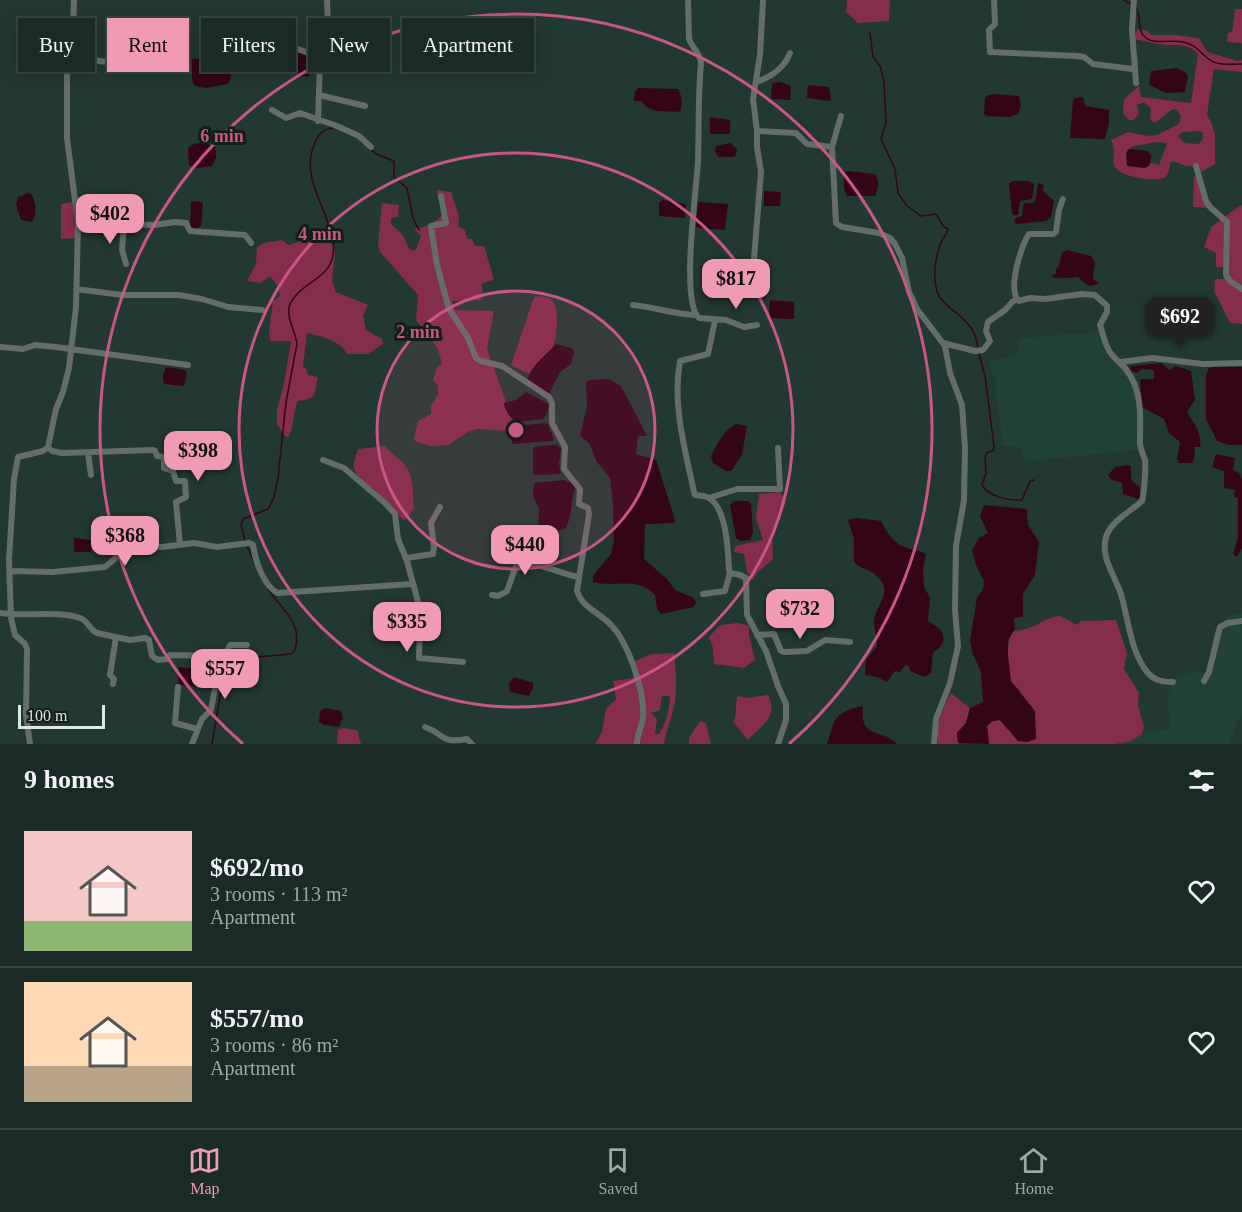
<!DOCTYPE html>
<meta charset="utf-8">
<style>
body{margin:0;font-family:"Times New Roman",serif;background:#273632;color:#f1f3f6;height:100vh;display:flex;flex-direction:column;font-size:22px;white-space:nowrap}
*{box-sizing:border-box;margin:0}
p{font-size:20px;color:#9fa7a7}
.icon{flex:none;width:33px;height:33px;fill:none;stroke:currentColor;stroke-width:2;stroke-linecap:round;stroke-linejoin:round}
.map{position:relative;height:744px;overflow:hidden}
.sheet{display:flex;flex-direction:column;background:#1a2a26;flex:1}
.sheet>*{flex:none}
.top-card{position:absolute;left:18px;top:18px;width:600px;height:54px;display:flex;gap:12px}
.scale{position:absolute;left:18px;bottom:15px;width:87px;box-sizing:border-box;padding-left:6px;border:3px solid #dbe8e4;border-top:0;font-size:16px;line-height:21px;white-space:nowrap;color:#dbe8e4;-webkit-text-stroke:4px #131d1a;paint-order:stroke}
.price{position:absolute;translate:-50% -51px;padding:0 14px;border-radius:12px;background:#f19ab3;color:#111;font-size:20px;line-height:39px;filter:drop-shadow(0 2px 3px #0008)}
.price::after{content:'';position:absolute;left:50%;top:36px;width:18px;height:14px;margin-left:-9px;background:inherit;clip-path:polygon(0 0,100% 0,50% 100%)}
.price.active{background:#222;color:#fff}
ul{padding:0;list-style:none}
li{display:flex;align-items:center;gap:18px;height:150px;padding:0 24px}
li+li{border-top:2px solid #384643}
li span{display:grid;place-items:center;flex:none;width:168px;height:120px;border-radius:0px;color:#555}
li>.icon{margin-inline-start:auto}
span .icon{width:72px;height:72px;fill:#fffc;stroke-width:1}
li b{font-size:26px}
h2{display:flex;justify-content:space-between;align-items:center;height:72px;padding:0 24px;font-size:26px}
.tag{padding:0 21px;border-radius:0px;background:#1a2a26;box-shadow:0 3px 15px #0003,0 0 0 2px #384643;font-size:21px;line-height:54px}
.tag.active{background:#f19ab3;color:#111}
.dock{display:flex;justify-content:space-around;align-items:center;height:84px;border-top:2px solid #384643;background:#1a2a26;font-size:16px;color:#9fa7a7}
.dock a{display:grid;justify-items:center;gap:3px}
.dock .active{color:#f19ab3}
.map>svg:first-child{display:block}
.built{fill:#224138}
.green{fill:#842d4d;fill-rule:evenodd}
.water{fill:#330517}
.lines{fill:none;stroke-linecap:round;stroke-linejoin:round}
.stream{stroke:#330517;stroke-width:1.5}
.minor{stroke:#636e6b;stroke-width:6}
.ring{fill:none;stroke:#ca5684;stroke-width:3}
.centre{fill:#ca5684;stroke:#131d1a;stroke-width:3}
.ring-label{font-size:18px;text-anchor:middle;font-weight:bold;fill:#ca5684;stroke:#131d1a;stroke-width:6;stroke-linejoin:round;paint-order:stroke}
</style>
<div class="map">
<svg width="1242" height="744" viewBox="0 0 1242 744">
<rect width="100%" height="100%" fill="#223832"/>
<path class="built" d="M1100,332L1108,358L1125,367L1133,386L1137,408L1139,450L1029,461L1023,457L1021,447L1001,446V430L995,391L996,382L988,361L1018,354L1019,338Z
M1242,613V717H1239L1230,744H1113L1131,741L1142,734L1169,728L1168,695L1170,685L1173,679L1192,671L1204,675L1208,668L1214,631L1219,623L1233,614Z"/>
<path class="green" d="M847,0H890L889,21L858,23L846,12Z
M1235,9H1242V43L1227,42L1228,33L1232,32Z
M1137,29L1148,31L1151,35H1175L1199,38L1207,52L1237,61L1242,60V72L1214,69L1207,115L1212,124L1215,135V164L1201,172L1200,167C1194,164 1192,167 1187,166C1180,165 1178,161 1171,162C1169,167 1169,176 1164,178C1154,182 1120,177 1115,167C1111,158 1117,152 1111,140L1128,132L1148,136L1157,135L1179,124L1181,116L1176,109L1171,110L1155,123L1150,120L1151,109L1144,102L1137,105L1139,114L1134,120H1129L1123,114L1124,99L1139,86L1141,97L1191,103L1198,54C1189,43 1178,46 1166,45C1156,44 1145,41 1135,39ZM1200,131L1203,133V139L1199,144L1185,143L1178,136L1182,132ZM1157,142L1167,143L1159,165L1151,163L1148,167L1127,150L1134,146Z
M1194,177H1198L1208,208L1193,207Z
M437,190L451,192L459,216L458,226L465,230L467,239H472L475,246H484L494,279L482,284L483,297L480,300L452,301L455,310L494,311L487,349L506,402L504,404L506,410L514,421L508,431L477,429L468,432L448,445L430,446L415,441L414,438L418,421L431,414V406L438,394V386L433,380L437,367L442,364L438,349L416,320L418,295L380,252L378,245L382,203L399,205L398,217L391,218V224L402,234L410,250H416L421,236L414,229C429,227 439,221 447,208L438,198Z
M72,202L76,238L61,239V204Z
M1241,205L1242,206V324L1230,323L1214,291L1215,279H1224L1229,276L1228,267H1216V253L1204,247L1211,227Z
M327,229L335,252L332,281L336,292L368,305L363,315L366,330L382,339L383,344L368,354H347C341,341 320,336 307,333L303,367L306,368L308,375L318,377L314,396L306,400L298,401C292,414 295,426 288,437L285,436L277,424V410L284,383L291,341H270L269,330L273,301L280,296L277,285L270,276L261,283L247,281L256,264L257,247L264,243L282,240L289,245L301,241H313L319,230Z
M542,296C547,298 552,298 554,303C559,312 557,341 552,349C545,359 535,364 529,374L511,365L534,297Z
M385,446C391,453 397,457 403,463C415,474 412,494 414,509L404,521C399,517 399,514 395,510C385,496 358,484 354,468C353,462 356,455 358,449Z
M780,492L786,503L780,512L775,529L772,531L773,559L757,573L753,580L747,572L744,554L734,552L735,546L763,540L756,518L759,494Z
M1060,616L1077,625L1081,621L1116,620L1127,653L1124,669L1139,693L1138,705L1144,727L1142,734L1131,741L1115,744H989L987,726L993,721L1000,720L1007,729L1021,692C1018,689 1013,684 1011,681C1006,669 1007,643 1012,631C1035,631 1043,617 1060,616Z
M738,623L749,626V635L755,660L744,668L714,664L713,648L709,637L720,625Z
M674,653C676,672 678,692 673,711C670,723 666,732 664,744H595L602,732L606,709L616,699L613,681L633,678L635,661L651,654ZM662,696H670C669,709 667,723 659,734H655L657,719L651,713L660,710Z
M951,693L970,708L966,723L957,733L959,744H938C935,725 943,709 951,693Z
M768,695C779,717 762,725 748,740L733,722C738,714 734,705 738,696L746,698Z
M700,721L706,723L711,744H689V738Z
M343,728L357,730L361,744H337L338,730Z"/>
<path class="water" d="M289,51L306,54L314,60L311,74L308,77L283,72L282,70L284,55Z
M225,56C231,63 233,77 228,84L206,88L195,86L192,80V59Z
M1177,68L1185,72L1188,76L1185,92L1166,93L1149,85L1151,71Z
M780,82L791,86L790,100L771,99L772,83Z
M808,85L829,87L831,101L807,98Z
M638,88L678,89C682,96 683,104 680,112C667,111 647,114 642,101H634L635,92Z
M995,94L1019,96L1021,106L1018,114L1009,117L986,116L984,113L985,98L988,95Z
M1083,97L1085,106L1109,110V123L1105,139L1070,138L1073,101L1074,98Z
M710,117L730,120V134H710Z
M200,143L215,146L216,158L212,166L197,168L189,165L188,148L194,144Z
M730,143L737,149L735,157H718L715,151L716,146Z
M1129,149L1148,151L1151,156L1150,165L1145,168L1127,166L1126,153Z
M847,171L875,174C880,181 878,189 875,196H847L844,189V173Z
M1014,181H1030L1034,185L1032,199L1020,201L1018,215H1013L1012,212L1009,183Z
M1038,183L1044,185L1043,191L1054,201L1051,217L1046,221L1016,224L1014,221L1016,218L1022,216L1024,203H1033L1036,198Z
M764,191L781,192L780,206H764Z
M28,193L31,194C36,201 38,216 31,222L21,220L16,205L18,197Z
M663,200L686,204L685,218L659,216V203Z
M193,201L202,202L203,205L201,226L197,229L190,227L191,202Z
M698,202L728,204L725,230L698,228L696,226Z
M1067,250L1091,256L1095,262L1093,279L1099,283C1089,289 1085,284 1078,277C1067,278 1060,279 1051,277L1056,273V269L1059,266L1062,253Z
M770,300L794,302V319L769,318Z
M556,344L572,348L574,352L571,364L560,372L549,394L528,381C528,368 547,354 556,344Z
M1161,363L1169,370L1176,366L1191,371L1195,400L1187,412C1194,424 1202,432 1200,447H1194L1195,455L1193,463H1179L1177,459L1180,442L1169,433L1164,419L1142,407L1140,380L1142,379H1154V370L1142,369L1137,373L1131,371L1130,366Z
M166,367L185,370L187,374L184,386L164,384L163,376Z
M1212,367H1242V445H1229L1217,441L1206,419V375L1209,368Z
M609,379L621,386L647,436H638L636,454L656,460L674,517L675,523L645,524L644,559L667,579L675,590L694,598L696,602L694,607L661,614L657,609L655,595C637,576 614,588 593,582V576L611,554L614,542L613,504L610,478L597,462L589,443L580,436L587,407L586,382L590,380Z
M526,392L549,404L547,413L543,419L517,422C512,421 504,409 504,403L516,400Z
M545,423L548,424L554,440L553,441L512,444V435L515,432L516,426Z
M736,424L747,426L742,455L731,471H726L713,463L711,456C717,444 725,429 736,424Z
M549,445H557L561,449L559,463L561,474L533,475V449L534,447Z
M1216,454L1235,458L1233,470L1239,473L1242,479V548L1237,557L1233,554L1238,537V498L1234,497L1235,490L1224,488V471L1212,467Z
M1129,465L1131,467V480L1139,486L1141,495L1138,499L1123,494L1122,483L1112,480L1108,475L1115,467Z
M564,480L572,483L575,488C571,502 572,515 566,528L553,533L538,529L539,508L533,496L534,483Z
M734,501H748L751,504L753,532L750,540L741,541L736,538L730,505Z
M984,505L1027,509L1028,525L1039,542L1035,575L1023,594V617L1014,618L1015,629L1008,640V655L1011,681L1035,711L1036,739L1027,742L1018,741L1000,720L993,721L987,726L989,744L958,743L957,733L966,723L970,708L983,702L981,672L972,652L970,640L977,598L983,589L984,581L976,565L972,550L979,538L988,533L980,516Z
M857,518L881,521C887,533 894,544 907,548C914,551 920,550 926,554L923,569L924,587L930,598L928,621C932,624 938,626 941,631C947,639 941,649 933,652L931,673L924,677L910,671L909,666L905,665L900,672L895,671L887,682L877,677L865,675L866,660L877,646C878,638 874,630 874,622C875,605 894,593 878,577C871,569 861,570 854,562V539L848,520Z
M74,538L91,540V552H74Z
M179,667L199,669V686L178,685Z
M514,677L533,683V688L529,696L510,692L509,683Z
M861,706L863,707C859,740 883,728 897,744H827C836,717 833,714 861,706Z
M325,708L341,711L343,718L339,727L324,725L319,722L320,711Z"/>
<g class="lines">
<path class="stream" d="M1124,0L1132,5
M1136,8C1142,17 1136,31 1146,38C1155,45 1172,39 1183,42C1196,44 1200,53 1210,60C1218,66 1232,64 1242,64
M870,33L873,57L880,66L884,81L886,123L881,139L895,169L898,193L907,206L921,216L936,214L944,227L948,229C948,232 946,234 944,237C939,244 936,260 935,269C932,310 957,304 973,331C976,336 977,343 978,349
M370,149L376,154L394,161V177L407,188L413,218L419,230
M979,354L985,376L994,446L993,451L988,452L985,456L986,473L982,485C989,497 1010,501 1022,500L1030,481L1034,480
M245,541L241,525L243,519L268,509L274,497L278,478L286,402L297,344C296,332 285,317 290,304C301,280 338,279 333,243C329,209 300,179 314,145C318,135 322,129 333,128
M247,546L255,563
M212,744L220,696L232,663L247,658L291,654L295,650C303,621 282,611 268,589"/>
<path class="minor" d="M327,0L328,24L325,60L345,62L357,58
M688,0L689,39C692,48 700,52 701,63C698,95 699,127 698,160C697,188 680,301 699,318L726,320L744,327L757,325
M994,0L995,24L989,30L990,52L1077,56L1084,57L1093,64L1133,69
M1134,0L1132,29L1136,83
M238,50C264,45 301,41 320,62
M70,56L112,63L134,71H181
M756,82C771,77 784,69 790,53
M319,95L365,106
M272,110L286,118L300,113L337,126L359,136L371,147
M841,116L832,147L836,223L842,227L879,233L890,238L895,244L902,258L909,292L917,309L945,346L950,373L962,405L965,448L964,500L956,546L955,610L958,646L950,683L936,719L934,744
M318,121L320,62L323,60
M757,131L796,133L807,144L832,147
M1196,166L1206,201L1210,207L1227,222L1226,275L1230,281L1242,289
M441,196L446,223L431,226L437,265L449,309L468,338L476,358L481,361L502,366L549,397L552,403V423L565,447L564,469L580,489L579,504L588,508L589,514L577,591C582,608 601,613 612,626C629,645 645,692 643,717C642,727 637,734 637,744
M1063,199L1059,210L1056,232L1053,234H1029C1021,245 1007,291 1019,301L1030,298L1045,299L1082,294L1095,295L1107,306V312L1100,325C1103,334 1105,347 1112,355C1122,366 1127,367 1134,383C1142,402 1140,423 1140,442C1140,449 1143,454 1145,460C1146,467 1144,495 1142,501C1130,512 1111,521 1106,537C1100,557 1115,576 1121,594C1128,618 1131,654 1148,673C1155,681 1163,682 1173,682
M75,200L114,206L118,209L124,224L154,225L175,222L186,223L190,231L245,235L251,243
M124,224L122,250L126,264
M76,289L122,295H179L202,299L228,307L262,310
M757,290C759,278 762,269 754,259L761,172L757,147V131L753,99L760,55L763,0
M633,305C654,307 673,314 695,315
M715,320L708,354L680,361C672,405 685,449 694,492L695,495C700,496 704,495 709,498C727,509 728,551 729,570L730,573L740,575L746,578L747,615L766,651L778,686L786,704V720L778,744
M943,343L975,351L983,350L990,341L986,331L988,322L1005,310L1016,298
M0,347L23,349L35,345L56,347L188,365
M1121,362L1152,358L1203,364L1242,363
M48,447L52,451L62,453L153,450L155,451L157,456L164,457V468L173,471L176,481H185L186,497L176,502L180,545
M88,453L91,475
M323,460L344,468L385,503L395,514L398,539L407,561L418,602L420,619L419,658L463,662
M709,498L737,489H780L778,448
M406,558L433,554L434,547L431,523L440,507
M10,571L53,572L105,567L118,556L137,546L162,547L194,543L217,547L249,543L253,545C255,560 264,587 278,593L412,584
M703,594L725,591L730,573
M492,595L498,596L507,591L516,566L520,564C544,563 557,573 578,577
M0,613C25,617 57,610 80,618C89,621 89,630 97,633L130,640L145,638L149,640L152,656L158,660L167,659L170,655L221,656
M757,635L774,634L781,651L784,652L807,651L825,640L850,642
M1204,681L1209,672L1220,627L1228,623L1242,621
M113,684L114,679L110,675L116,637
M178,687L175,723L197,729
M425,727C445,734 440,744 467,739L472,744
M30,744L26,715L27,649L25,644L15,635L11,618L9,560L14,479L18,457L43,451L48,447L56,409L63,392L69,368L76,307L78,224L67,138V76L73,33L74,0
M192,744L202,719L211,710L221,656L225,655L230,645H247"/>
</g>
<circle cx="516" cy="430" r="139" fill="#ca5684" fill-opacity=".12"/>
<g class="ring">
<circle cx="516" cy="430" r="139"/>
<circle cx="516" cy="430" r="277"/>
<path d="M243 744A416 416 0 1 1 789 744"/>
</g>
<circle cx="516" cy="430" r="9" class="centre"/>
<g class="ring-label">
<text x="222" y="142">6 min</text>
<text x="320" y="240">4 min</text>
<text x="418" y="338">2 min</text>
</g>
</svg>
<div class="scale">100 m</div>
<b class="price" style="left:110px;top:245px">$402</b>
<b class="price" style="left:736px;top:310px">$817</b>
<b class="price active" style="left:1180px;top:348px">$692</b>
<b class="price" style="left:198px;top:482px">$398</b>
<b class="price" style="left:125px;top:567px">$368</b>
<b class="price" style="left:525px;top:576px">$440</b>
<b class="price" style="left:800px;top:640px">$732</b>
<b class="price" style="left:407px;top:653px">$335</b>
<b class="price" style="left:225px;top:700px">$557</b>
<div class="top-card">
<a class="tag">Buy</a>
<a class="tag active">Rent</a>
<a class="tag">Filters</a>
<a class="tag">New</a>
<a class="tag">Apartment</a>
</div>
</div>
<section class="sheet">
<h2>9 homes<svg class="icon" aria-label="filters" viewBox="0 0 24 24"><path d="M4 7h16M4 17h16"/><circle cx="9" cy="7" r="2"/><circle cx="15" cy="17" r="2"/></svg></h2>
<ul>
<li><span style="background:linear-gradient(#f6c9c9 75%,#8fb573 0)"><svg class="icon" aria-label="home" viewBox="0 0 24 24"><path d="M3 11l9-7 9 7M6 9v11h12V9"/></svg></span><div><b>$692/mo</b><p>3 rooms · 113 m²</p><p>Apartment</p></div><svg class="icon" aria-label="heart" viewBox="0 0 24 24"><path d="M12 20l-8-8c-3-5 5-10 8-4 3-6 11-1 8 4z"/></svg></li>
<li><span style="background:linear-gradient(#ffd9b3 70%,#b9a48a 0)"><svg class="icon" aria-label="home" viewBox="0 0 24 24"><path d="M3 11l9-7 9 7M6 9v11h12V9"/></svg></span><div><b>$557/mo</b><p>3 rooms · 86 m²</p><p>Apartment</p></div><svg class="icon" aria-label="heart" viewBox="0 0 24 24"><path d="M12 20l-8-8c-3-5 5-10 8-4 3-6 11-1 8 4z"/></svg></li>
</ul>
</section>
<nav class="dock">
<a class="active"><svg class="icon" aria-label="map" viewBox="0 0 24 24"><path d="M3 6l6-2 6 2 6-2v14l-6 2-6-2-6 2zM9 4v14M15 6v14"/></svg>Map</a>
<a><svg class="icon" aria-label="saved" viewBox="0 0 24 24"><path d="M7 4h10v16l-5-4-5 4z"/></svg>Saved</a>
<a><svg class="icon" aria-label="home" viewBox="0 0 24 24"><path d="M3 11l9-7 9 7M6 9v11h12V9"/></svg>Home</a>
</nav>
